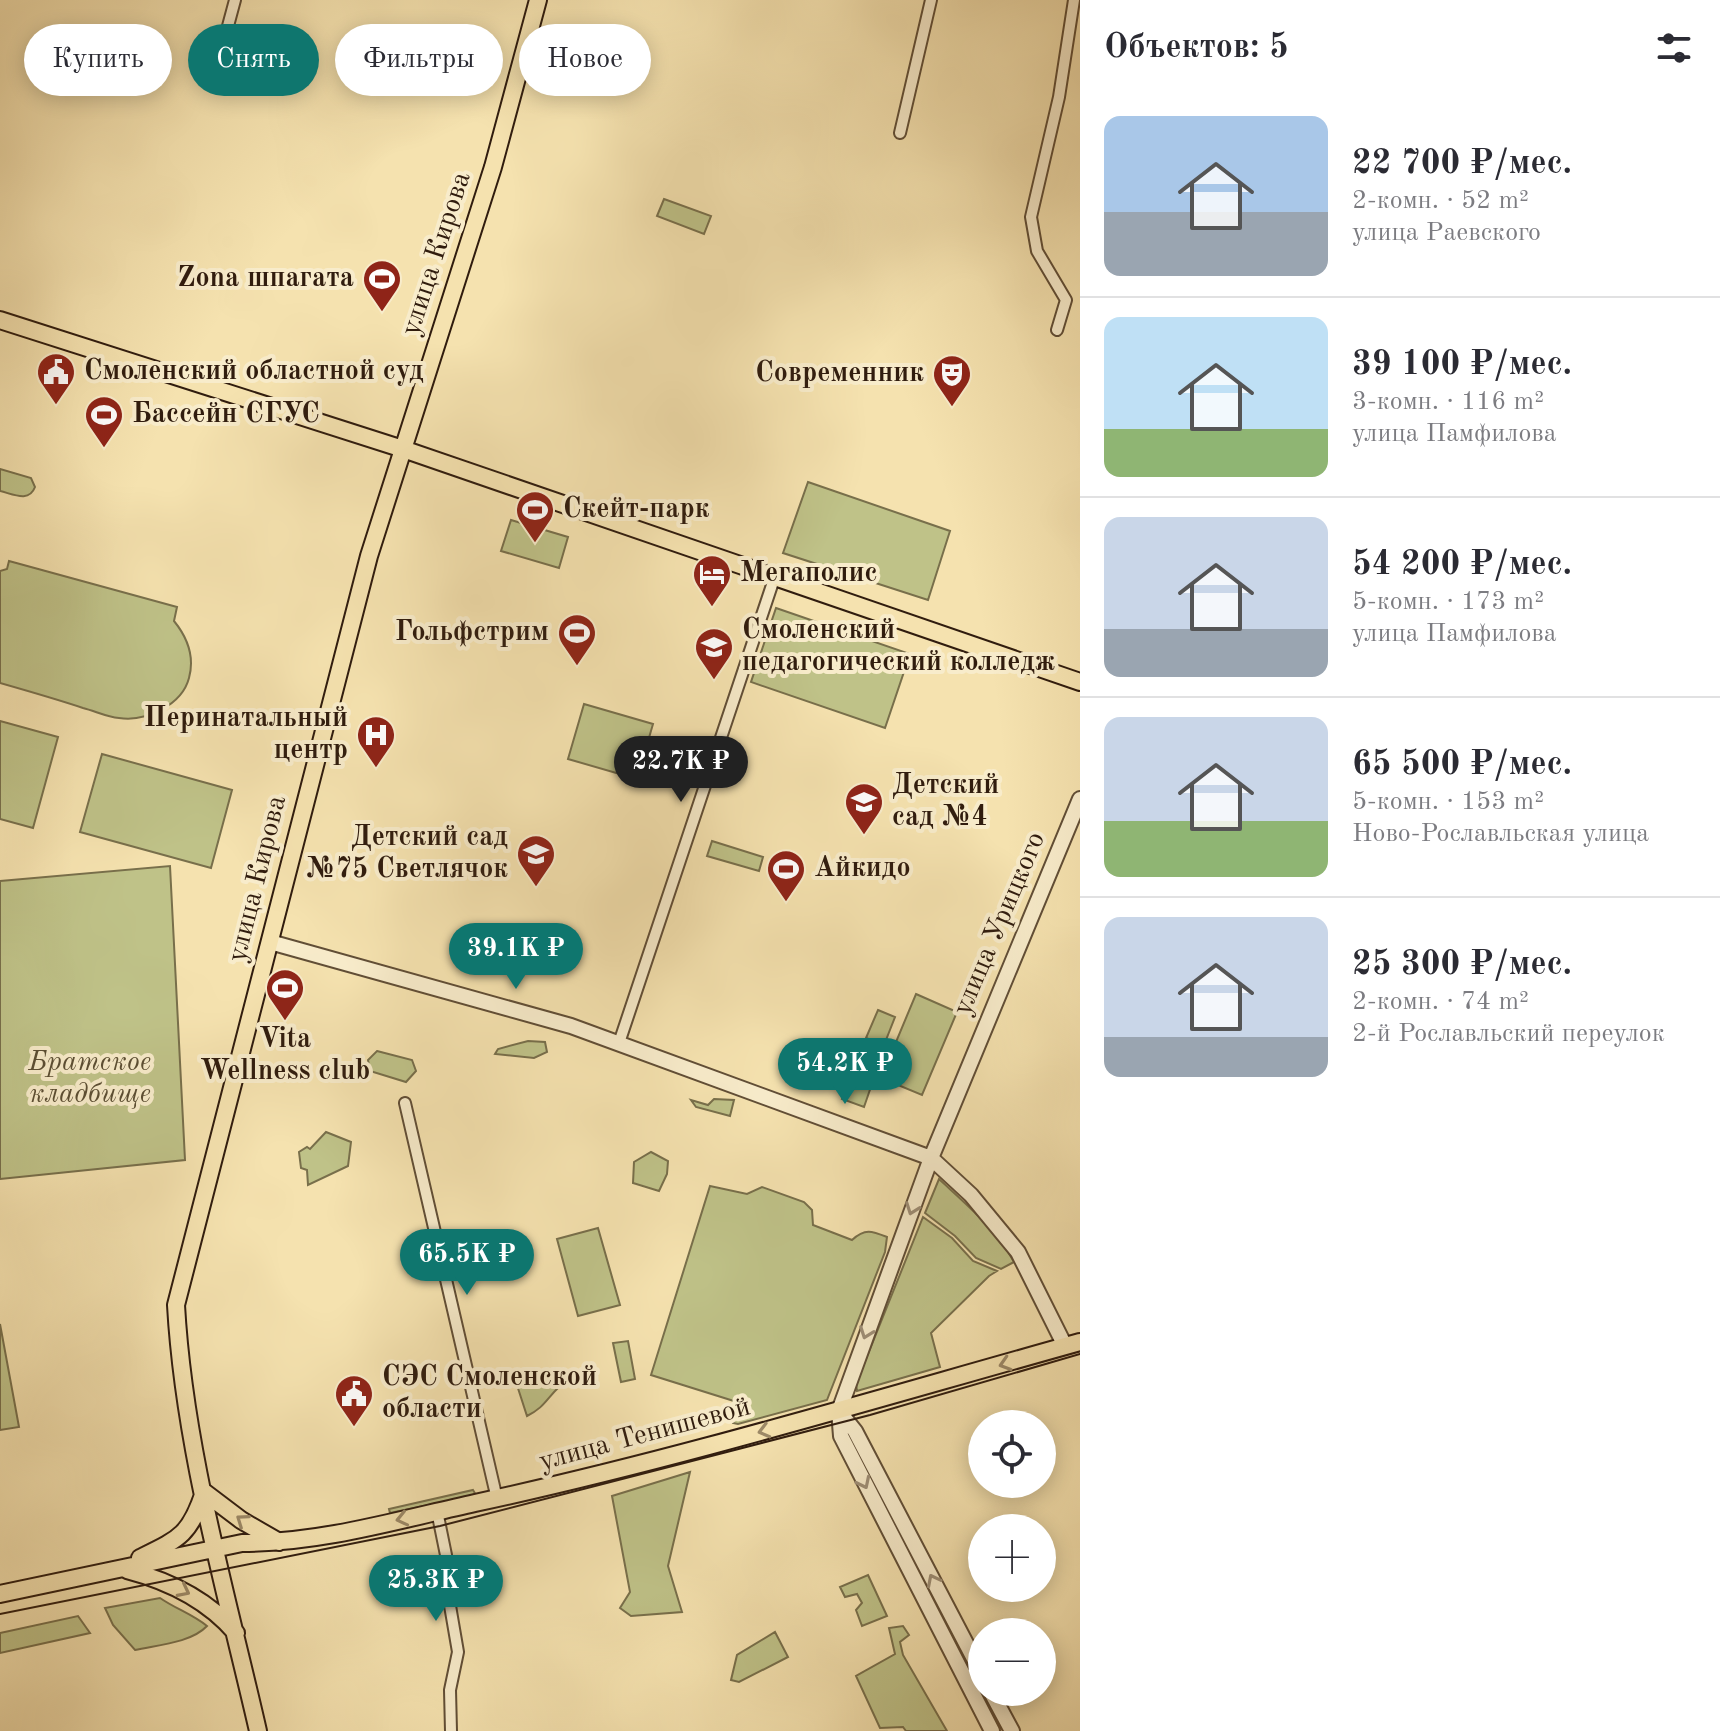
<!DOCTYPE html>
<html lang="ru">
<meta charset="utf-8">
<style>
body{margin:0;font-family:"Old Standard TT",serif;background:#f2f2f3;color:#2b2b33;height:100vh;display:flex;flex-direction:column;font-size:30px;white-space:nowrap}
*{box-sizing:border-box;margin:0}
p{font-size:26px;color:#7c7c81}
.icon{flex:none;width:44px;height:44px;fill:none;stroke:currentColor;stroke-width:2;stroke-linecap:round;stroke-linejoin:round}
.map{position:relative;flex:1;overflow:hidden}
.drawer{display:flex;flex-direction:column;background:#fff;width:640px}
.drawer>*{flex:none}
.guide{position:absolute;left:24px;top:24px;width:760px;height:72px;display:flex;gap:16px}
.fabs{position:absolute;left:968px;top:1410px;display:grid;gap:16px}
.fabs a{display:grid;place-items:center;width:88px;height:88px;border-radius:50%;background:#fff;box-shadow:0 4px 20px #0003;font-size:40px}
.price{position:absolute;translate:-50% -68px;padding:0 18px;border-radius:28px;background:#0f766e;color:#fff;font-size:26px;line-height:52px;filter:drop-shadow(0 2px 4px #0008)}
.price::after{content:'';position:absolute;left:50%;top:48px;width:24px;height:18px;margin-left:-12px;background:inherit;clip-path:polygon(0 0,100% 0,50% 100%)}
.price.on{background:#222;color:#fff}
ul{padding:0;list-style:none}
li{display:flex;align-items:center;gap:24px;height:200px;padding:0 24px}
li+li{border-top:2px solid #e1e1e2}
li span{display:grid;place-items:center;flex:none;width:224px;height:160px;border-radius:16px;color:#555}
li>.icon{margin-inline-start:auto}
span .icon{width:96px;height:96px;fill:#fffc;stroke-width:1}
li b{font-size:34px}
h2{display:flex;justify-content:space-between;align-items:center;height:96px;padding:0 24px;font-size:34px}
.tag{padding:0 28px;border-radius:36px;background:#fff;box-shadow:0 4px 20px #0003;font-size:28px;line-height:72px}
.tag.on{background:#0f766e;color:#fff}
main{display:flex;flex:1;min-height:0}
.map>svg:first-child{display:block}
.green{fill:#bfc288;stroke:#786f4b;stroke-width:2}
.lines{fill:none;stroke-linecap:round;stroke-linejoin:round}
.minor-casing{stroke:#614e36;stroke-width:14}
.tertiary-casing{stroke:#614e36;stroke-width:18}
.primary-casing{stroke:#301c0e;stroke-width:20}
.minor{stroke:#f8eccb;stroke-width:10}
.tertiary{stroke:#f8eccb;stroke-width:14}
.primary{stroke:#f5e2af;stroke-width:16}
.tram{stroke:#301c0e;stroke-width:2}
.oneway{stroke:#9e8e76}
.oneway2{stroke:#9c8967}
.labels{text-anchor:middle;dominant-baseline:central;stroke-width:8;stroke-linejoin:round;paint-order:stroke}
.street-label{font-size:28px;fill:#301c0e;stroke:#f8eccb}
.poi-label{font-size:28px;font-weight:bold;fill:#301c0e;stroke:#f8eccb;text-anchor:start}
.park-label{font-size:28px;font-style:italic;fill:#5b4e33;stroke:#f8eccb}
</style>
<main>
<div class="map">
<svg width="1080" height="1731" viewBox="0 0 1080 1731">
<rect width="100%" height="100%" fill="#f5e2af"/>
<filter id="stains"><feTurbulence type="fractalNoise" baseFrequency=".0025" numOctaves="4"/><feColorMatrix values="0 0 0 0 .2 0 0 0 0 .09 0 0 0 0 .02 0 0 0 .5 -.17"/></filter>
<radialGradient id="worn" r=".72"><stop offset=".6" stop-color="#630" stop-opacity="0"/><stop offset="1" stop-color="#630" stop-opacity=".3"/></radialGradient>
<path class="green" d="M664,199L711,216L704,234L657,216Z
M0,469L31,478L35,487C29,503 13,494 0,491Z
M808,482L950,531L928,600L783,553Z
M511,520L568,537L559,568L501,551Z
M9,561L177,607L174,621C187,637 195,656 189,678C182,705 146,722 119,718C107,717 95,711 83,708C56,699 28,691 0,683V571L7,569Z
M776,608L910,654L885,728L751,682Z
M584,704L653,724L637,779L568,759Z
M0,721L58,737L33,828L0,819Z
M102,754L232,790L211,868L80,832Z
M712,841L763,857L759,871L707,856Z
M170,866L185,1160L0,1179V881Z
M916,994L957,1012L922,1095L881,1078Z
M878,1010L895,1017L884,1045L866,1038Z
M528,1041L545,1042L547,1052L534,1058L495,1054L498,1049Z
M377,1051L412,1060L416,1071L406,1082L370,1071L368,1060Z
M854,1067L875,1075L864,1107L842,1099Z
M714,1099L734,1100L730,1116L696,1107L691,1100L708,1105Z
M326,1132L351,1142L348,1166L308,1185L307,1170L301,1168L299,1152L307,1147L310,1149Z
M651,1152L668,1161L667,1174L659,1191L633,1183L634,1162Z
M939,1179C967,1205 995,1228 1014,1262L1001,1269L976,1258L955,1236L925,1213Z
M710,1186L747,1194L762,1187L804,1202L812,1210L813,1225L852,1240C865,1228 872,1231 887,1237L885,1252L827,1400L738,1424L733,1423L737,1402L651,1375Z
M923,1217L952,1238L973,1261L997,1271L989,1276L931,1333L940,1367L857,1391L856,1384Z
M598,1228L620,1305L578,1316L557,1239Z
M0,1324L19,1427L0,1430Z
M628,1341L635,1379L621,1382L613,1343Z
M546,1369L557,1371L560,1386C546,1399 545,1407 527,1416L515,1379Z
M690,1472L668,1566L682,1612L631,1616L620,1608L630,1592L612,1496Z
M473,1490L476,1495L390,1513L389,1509Z
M868,1575L887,1616L862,1626L856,1610L862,1603L857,1594L845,1597L840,1587Z
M160,1598C176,1609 192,1614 207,1626C191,1643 157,1645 135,1650L113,1625L105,1608Z
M78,1616L90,1633L0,1653V1633Z
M903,1626L909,1635L900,1642L903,1655L947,1731H906L903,1727L880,1728L856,1676L895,1654L889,1628Z
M775,1632L788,1657L739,1682L731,1680L737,1655Z"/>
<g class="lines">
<defs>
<path id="minor" d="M221,52L235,0
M900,133L931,0
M1057,330L1066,300L1037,251L1031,217L1059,97L1074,0
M619,1043L775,576
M405,1103L497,1499
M437,1511L446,1555L448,1594L458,1652L450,1690L451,1731"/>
<path id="tertiary" d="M270,942L571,1026L931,1158L971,1195L1018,1252L1065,1346
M839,1411L855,1431L982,1674
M991,1692L1012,1731
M992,1731L841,1436L839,1411L931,1158L1080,799"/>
<path id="primary" d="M0,320L403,449L1080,682
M204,1492L241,1520L279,1542
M140,1558C179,1539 190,1535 204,1492
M127,1570C169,1581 207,1599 236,1633
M0,1594L242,1543C321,1543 398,1520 475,1503C679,1459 879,1398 1080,1342
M258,1731C226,1591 184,1448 176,1305L369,556L493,167L538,0"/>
</defs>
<use href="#minor" class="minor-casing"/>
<use href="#tertiary" class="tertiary-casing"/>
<use href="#primary" class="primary-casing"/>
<use href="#minor" class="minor"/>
<use href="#tertiary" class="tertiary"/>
<use href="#primary" class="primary"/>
<path class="tram" d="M0,1614L440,1526L870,1415L1080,1354"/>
</g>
<defs><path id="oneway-chevron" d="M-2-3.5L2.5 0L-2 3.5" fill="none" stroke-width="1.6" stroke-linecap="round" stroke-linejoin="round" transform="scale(2)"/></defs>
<g class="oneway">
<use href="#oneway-chevron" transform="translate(912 1209) rotate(110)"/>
<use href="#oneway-chevron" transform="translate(866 1333) rotate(110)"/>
<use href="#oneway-chevron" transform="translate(864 1483) rotate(64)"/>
<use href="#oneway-chevron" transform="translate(933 1580) rotate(-117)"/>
</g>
<g class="oneway2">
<use href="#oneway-chevron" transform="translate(1005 1364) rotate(163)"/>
<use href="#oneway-chevron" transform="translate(764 1431) rotate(165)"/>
<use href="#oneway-chevron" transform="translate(402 1519) rotate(167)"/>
<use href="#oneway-chevron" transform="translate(242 1520) rotate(-145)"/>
<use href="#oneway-chevron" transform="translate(184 1591) rotate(27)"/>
</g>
<defs>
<symbol id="stadium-pin" viewBox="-11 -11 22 30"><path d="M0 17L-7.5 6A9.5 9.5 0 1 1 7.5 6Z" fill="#8f2418" stroke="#f8eccb"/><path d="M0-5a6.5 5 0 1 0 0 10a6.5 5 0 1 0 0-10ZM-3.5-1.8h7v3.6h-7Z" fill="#fff"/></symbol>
<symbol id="civic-pin" viewBox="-11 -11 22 30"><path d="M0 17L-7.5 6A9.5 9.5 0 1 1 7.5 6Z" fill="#8f2418" stroke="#f8eccb"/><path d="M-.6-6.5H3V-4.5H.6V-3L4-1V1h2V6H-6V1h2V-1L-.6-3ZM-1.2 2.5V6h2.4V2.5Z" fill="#fff"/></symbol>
<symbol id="theatre-pin" viewBox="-11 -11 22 30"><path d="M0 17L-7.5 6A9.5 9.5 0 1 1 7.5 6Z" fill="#8f2418" stroke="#f8eccb"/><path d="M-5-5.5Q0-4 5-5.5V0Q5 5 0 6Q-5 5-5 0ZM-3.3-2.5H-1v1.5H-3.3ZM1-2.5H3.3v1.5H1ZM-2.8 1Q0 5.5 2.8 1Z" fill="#fff"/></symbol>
<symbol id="hotel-pin" viewBox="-11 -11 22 30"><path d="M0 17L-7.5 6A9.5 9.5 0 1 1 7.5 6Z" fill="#8f2418" stroke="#f8eccb"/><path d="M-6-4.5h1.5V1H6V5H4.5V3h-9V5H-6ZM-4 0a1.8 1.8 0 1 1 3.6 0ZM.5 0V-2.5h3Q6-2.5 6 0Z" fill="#fff"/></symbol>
<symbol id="university-pin" viewBox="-11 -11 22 30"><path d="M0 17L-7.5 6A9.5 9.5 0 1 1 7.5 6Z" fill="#8f2418" stroke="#f8eccb"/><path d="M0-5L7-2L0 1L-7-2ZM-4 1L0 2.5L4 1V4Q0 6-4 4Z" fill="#fff"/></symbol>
<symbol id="hospital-pin" viewBox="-11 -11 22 30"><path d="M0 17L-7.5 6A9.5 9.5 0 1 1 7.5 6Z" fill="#8f2418" stroke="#f8eccb"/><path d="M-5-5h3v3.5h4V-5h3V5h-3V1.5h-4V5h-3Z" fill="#fff"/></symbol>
<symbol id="school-pin" viewBox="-11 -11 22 30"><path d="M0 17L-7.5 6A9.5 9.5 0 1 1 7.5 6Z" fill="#8f2418" stroke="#f8eccb"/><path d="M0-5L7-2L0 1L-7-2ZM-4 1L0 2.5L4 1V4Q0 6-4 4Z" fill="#fff"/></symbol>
</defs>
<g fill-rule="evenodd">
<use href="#stadium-pin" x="360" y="257" width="44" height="60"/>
<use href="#civic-pin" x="34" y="350" width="44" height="60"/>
<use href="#theatre-pin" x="930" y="352" width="44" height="60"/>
<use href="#stadium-pin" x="82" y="393" width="44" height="60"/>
<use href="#stadium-pin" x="513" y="488" width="44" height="60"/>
<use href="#hotel-pin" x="690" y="552" width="44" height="60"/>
<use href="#stadium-pin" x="555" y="611" width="44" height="60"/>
<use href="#university-pin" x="692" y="625" width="44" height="60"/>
<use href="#hospital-pin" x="354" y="713" width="44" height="60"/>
<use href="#school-pin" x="842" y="780" width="44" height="60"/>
<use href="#school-pin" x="514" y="832" width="44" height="60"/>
<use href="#stadium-pin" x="764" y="847" width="44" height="60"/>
<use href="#stadium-pin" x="263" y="966" width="44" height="60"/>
<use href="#civic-pin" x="332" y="1372" width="44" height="60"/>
</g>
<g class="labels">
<g class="street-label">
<text transform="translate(437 254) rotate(-72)">улица Кирова</text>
<text transform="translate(258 879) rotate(-76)">улица Кирова</text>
<text transform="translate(1000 924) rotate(-67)">улица Урицкого</text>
<text transform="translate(645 1435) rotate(-15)">улица Тенишевой</text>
</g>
<g class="poi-label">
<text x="354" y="279" text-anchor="end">Zona шпагата</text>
<text x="84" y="372">Смоленский областной суд</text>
<text x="924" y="374" text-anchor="end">Современник</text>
<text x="132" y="415">Бассейн СГУС</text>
<text x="563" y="510">Скейт-парк</text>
<text x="740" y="574">Мегаполис</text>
<text x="742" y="631">Смоленский<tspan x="742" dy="32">педагогический колледж</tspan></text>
<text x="549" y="633" text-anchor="end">Гольфстрим</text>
<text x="348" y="719" text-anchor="end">Перинатальный<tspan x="348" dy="32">центр</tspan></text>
<text x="892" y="786">Детский<tspan x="892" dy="32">сад №4</tspan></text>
<text x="508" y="838" text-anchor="end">Детский сад<tspan x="508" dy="32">№75 Светлячок</tspan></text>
<text x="814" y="869">Айкидо</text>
<text x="285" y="1040" text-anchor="middle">Vita<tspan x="285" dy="32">Wellness club</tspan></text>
<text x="382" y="1378">СЭС Смоленской<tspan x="382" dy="32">области</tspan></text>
</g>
<g class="park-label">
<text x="90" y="1063">Братское<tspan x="90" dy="32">кладбище</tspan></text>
</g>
</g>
<rect width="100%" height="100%" filter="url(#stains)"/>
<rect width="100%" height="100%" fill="url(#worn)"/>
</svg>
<div class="fabs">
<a><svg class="icon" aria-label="locate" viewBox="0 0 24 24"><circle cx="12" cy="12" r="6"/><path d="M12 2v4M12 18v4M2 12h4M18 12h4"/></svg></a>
<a>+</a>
<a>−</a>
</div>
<b class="price on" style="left:681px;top:804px">22.7K ₽</b>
<b class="price" style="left:516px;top:991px">39.1K ₽</b>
<b class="price" style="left:845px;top:1106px">54.2K ₽</b>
<b class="price" style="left:467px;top:1297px">65.5K ₽</b>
<b class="price" style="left:436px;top:1623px">25.3K ₽</b>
<div class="guide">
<a class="tag">Купить</a>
<a class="tag on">Снять</a>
<a class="tag">Фильтры</a>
<a class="tag">Новое</a>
</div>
</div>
<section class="drawer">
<h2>Объектов: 5<svg class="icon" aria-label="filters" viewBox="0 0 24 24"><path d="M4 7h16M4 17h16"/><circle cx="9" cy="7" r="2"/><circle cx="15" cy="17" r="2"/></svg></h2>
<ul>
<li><span style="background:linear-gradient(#a9c7e8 60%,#9aa5b1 0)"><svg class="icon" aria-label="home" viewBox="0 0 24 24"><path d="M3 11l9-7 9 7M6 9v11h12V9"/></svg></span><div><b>22 700 ₽/мес.</b><p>2-комн. · 52 m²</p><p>улица Раевского</p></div></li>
<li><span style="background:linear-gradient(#bfe0f5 70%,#8fb573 0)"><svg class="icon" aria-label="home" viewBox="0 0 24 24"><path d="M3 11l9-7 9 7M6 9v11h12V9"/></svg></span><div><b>39 100 ₽/мес.</b><p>3-комн. · 116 m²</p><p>улица Памфилова</p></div></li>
<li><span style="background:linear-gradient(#c9d6e8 70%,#9aa5b1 0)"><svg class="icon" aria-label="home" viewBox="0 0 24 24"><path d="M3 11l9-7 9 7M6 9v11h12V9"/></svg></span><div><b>54 200 ₽/мес.</b><p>5-комн. · 173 m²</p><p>улица Памфилова</p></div></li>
<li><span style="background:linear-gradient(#c9d6e8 65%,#8fb573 0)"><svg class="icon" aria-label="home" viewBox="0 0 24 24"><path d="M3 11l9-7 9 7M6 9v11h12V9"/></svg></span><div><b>65 500 ₽/мес.</b><p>5-комн. · 153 m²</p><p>Ново-Рославльская улица</p></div></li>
<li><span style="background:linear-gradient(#c9d6e8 75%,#9aa5b1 0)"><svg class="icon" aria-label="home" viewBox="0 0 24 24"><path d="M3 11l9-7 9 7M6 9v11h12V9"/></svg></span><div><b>25 300 ₽/мес.</b><p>2-комн. · 74 m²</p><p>2-й Рославльский переулок</p></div></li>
</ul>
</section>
</main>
